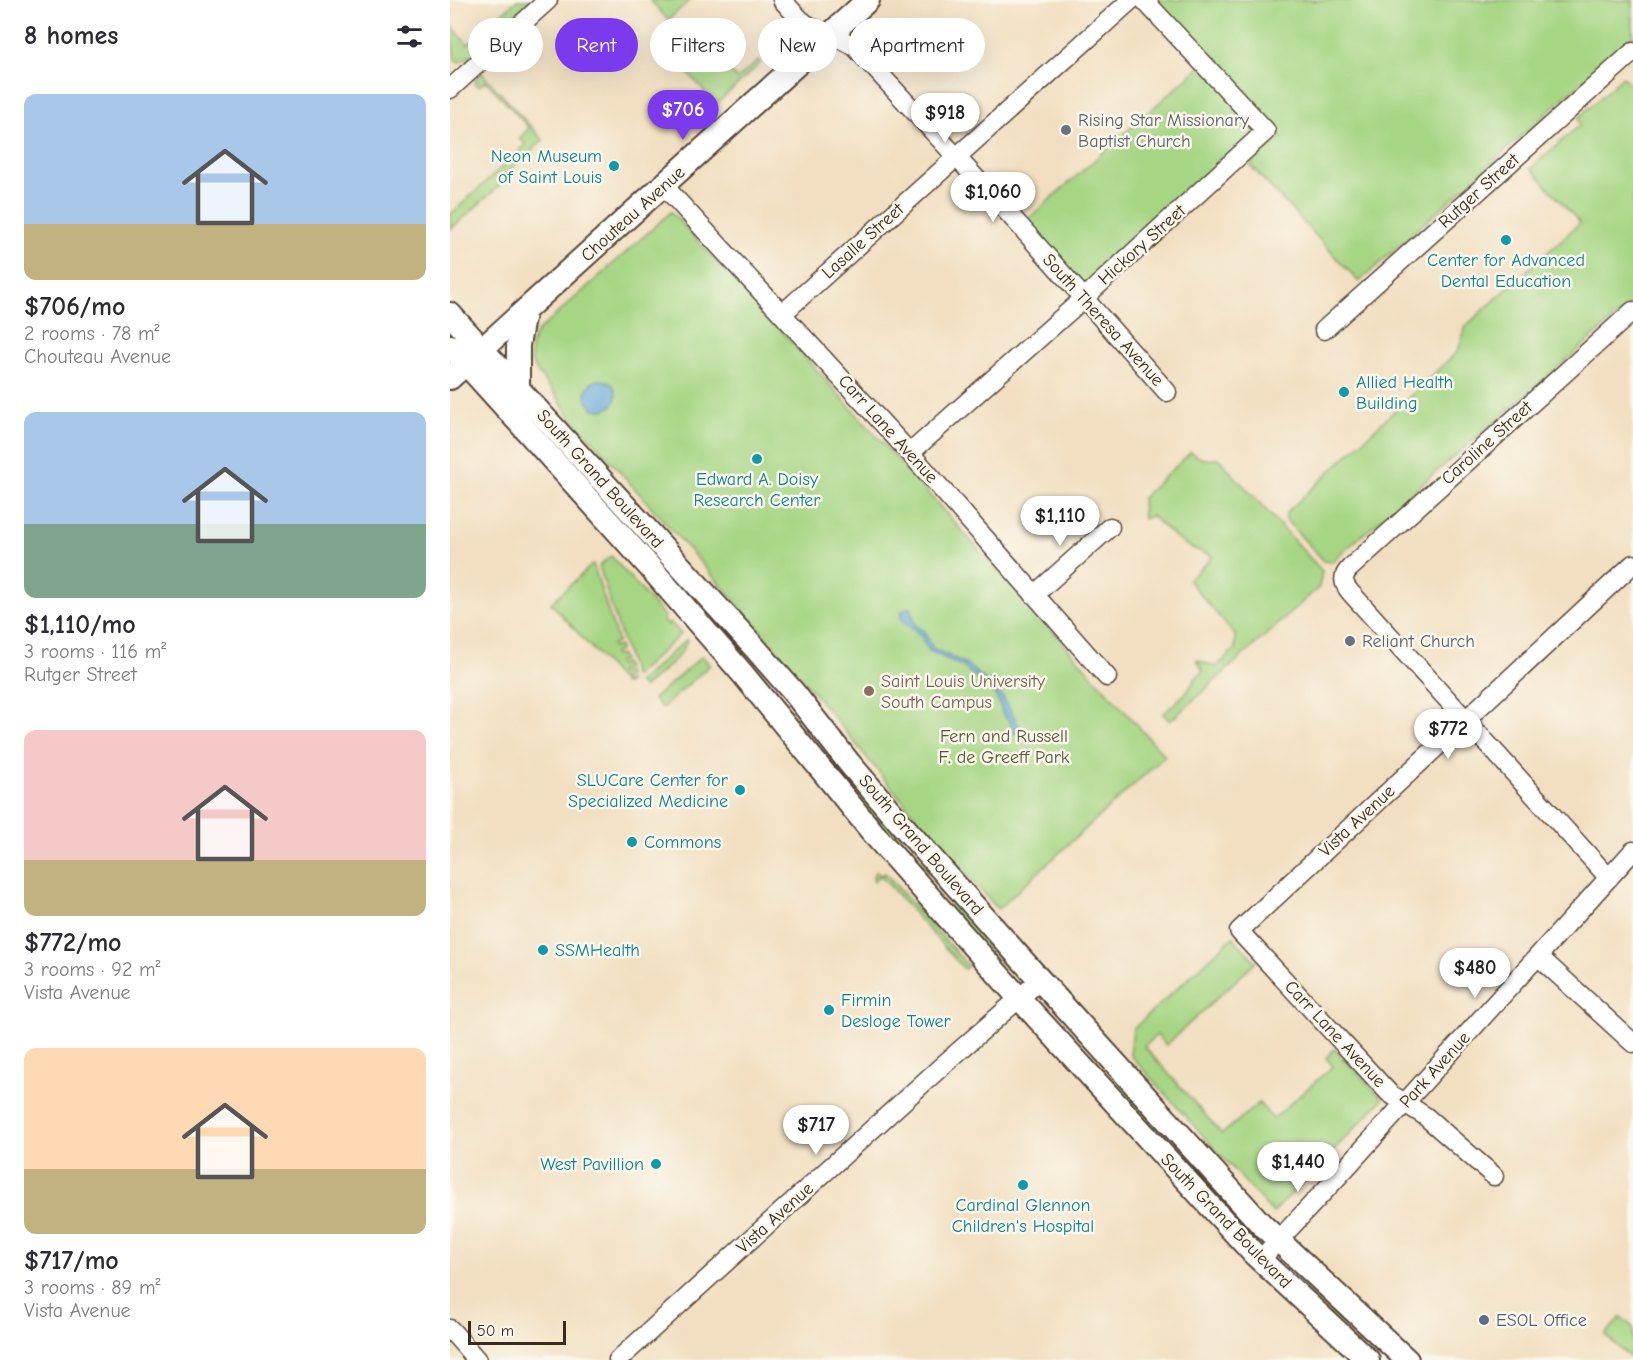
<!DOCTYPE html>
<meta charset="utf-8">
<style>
body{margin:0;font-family:"Comic Neue",sans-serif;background:#f7f7f7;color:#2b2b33;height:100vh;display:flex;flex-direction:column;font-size:22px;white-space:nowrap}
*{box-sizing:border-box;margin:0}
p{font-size:20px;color:#7c7c81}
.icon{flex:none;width:33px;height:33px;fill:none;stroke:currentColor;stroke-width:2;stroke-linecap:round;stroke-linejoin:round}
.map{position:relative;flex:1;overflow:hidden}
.drawer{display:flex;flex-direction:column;background:#fff;width:450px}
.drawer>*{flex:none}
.guide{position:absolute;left:18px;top:18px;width:570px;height:54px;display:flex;gap:12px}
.scale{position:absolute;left:18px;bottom:15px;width:98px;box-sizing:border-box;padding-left:6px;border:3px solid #3b2a1e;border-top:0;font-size:16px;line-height:21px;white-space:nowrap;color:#3b2a1e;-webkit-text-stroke:4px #fbf7ec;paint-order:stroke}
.price{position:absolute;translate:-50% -51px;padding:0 14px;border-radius:21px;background:#fff;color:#222;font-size:20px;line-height:39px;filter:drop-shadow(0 2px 3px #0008)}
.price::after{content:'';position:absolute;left:50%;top:36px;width:18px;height:14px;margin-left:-9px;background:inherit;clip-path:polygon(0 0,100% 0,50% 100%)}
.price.active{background:#7c3aed;color:#fff}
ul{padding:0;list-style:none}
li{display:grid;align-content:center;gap:12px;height:318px;padding:0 24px}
li span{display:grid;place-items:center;height:186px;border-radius:12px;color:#555}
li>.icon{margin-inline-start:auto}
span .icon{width:108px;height:108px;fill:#fffc;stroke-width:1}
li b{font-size:26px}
h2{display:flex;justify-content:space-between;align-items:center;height:72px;padding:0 24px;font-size:26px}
.tag{padding:0 21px;border-radius:27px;background:#fff;box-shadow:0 6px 24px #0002;font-size:21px;line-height:54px}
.tag.active{background:#7c3aed;color:#fff}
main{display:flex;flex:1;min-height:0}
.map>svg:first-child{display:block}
.green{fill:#a6d583;stroke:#708050;stroke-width:1.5}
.water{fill:#62a8d8;stroke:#4e697b;stroke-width:1.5}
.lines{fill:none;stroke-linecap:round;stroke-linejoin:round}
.minor-casing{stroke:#564536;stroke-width:21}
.major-casing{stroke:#564536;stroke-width:26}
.minor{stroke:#fff;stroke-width:18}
.major{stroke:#fff;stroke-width:22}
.worship-dot{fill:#6b7280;stroke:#fbf7ec;stroke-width:2}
.culture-dot{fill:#0f9aa8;stroke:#fbf7ec;stroke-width:2}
.education-dot{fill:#8d6e63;stroke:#fbf7ec;stroke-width:2}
.service-dot{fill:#5c6f8a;stroke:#fbf7ec;stroke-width:2}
.labels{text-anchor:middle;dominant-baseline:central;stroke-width:5;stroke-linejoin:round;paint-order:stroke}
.worship-label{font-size:18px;fill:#5b616d;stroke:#fbf7ec;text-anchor:start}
.culture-label{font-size:18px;fill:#0d838f;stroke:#fbf7ec;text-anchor:start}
.street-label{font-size:18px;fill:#3b2a1e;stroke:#fbf7ec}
.education-label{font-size:18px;fill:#785e54;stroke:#fbf7ec;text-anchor:start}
.park-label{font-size:18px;fill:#565537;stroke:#fbf7ec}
.service-label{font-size:18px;fill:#4e5e75;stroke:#fbf7ec;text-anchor:start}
</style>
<main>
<section class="drawer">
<h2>8 homes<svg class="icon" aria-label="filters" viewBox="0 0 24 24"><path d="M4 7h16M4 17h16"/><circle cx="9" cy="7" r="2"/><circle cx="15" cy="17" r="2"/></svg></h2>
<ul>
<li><span style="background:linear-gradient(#a9c7e8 70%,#c2b280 0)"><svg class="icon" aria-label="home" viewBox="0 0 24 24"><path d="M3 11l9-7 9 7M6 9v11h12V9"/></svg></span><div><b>$706/mo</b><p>2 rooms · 78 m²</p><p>Chouteau Avenue</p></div></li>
<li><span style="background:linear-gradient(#a9c7e8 60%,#7fa58c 0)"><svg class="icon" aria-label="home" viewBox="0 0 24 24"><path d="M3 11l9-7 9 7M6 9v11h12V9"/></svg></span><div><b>$1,110/mo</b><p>3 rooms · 116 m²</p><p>Rutger Street</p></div></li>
<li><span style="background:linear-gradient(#f6c9c9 70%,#c2b280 0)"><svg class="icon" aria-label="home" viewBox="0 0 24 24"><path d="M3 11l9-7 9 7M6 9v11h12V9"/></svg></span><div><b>$772/mo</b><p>3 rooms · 92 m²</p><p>Vista Avenue</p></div></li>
<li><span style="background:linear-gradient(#ffd9b3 65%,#c2b280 0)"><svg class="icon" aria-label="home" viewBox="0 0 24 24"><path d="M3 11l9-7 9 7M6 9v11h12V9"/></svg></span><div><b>$717/mo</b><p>3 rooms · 89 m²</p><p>Vista Avenue</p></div></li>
</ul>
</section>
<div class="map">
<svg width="1183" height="1360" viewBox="0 0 1183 1360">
<rect width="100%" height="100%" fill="#fbf7ec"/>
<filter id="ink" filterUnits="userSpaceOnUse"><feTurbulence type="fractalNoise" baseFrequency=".0167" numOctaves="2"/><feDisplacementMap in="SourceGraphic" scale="12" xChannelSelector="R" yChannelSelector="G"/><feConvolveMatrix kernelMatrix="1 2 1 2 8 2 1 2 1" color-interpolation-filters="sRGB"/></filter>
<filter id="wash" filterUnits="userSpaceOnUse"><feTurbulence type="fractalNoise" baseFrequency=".008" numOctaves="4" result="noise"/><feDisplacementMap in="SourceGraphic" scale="24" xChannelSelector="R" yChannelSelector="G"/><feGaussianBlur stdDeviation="1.35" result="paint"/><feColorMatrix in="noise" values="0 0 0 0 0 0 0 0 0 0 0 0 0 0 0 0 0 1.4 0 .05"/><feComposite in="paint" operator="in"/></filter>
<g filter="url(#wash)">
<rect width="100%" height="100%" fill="#f2dfc1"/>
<path class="green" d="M67,0H81L17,59L9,62C8,61 6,61 5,59C4,58 0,29 0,25L18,44Z
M200,0H240L218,20Z
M703,0H1183V36L909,282L800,165L832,137L811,117Z
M235,21L287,79L309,60L311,63L266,104L211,43Z
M753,64L816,131L633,299L570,226Z
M32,73L93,140L51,178L49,186L0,230V215L76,145L70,138L79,128L36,81L29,86L25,84L27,77Z
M1173,77L1183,88V303L881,562L874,561L836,520V513L1008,351L1016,326L1130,223L1081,168L1130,125L1128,119L1130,116Z
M221,212L328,327L715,756L548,909L483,838L355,682L291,608L116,411C113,406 110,400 106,395C89,373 70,361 87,332Z
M741,452C750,459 757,461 768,458L872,571L869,587L720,721L713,714L738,691L745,679L753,671L747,660L766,667L785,649V635L738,580L763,557C754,552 745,550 736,545C723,537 713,526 702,516L693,519L692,498Z
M161,556L215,617L213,620L218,625L220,622L231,634L184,677L149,566Z
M143,564L168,642L162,644L163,648L169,646L170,651L164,653L165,656L171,655L173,660L167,662L168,665L174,663L176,668L170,670V673L177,672L178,677L172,679L173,682L180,681L176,684H174L101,603Z
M237,639C235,656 207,675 194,687L188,683Z
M252,656L260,665L212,708L203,699Z
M332,704L393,778L409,788L480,871L477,873L454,847L425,824L329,706Z
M426,872L432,875L435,873L518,966L514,969L430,875L424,881L423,875Z
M505,899L560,962L559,968L556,969L497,907Z
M783,937L806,962L716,1045L707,1035L694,1046L772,1134L809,1103L823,1119L883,1066L876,1058L884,1049L933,1099L823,1213L680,1055L683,1029Z
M658,1079L670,1085L800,1228L748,1172L740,1166L731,1161Z
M850,1276L853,1277L944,1360H940L928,1349L913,1343L846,1280Z
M1171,1317L1183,1327V1360L1155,1335Z"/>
<path class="water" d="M136 395a15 15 0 1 1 30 0a15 15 0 1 1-30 0Z
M460,607L466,626L473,630L483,648L516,664L539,683L552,696L573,733L565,734L560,722L552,713L551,707L544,693L512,666L479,651L470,635L452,621L450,614L453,610Z"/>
</g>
<g filter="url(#ink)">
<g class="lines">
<defs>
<path id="minor" d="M332,0C341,9 349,21 361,27C375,35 391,37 405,47L570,226L717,392
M0,89L98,0
M214,186L460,453L657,677
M332,314L681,0
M874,330L1183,52
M460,453L633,299L816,131L694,0
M584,595L660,527
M1159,878L901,593C893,584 891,577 900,568L1183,311
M1088,956L1183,1043
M1044,1176L975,1116L939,1093L789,931L1183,564
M810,1260L894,1170L1183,851
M0,1329L27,1360
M168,1360L492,1066L590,980"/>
<path id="major" d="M0,314L305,648L345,694L400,764L453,826L590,980L812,1225L957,1360
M0,346L197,564L292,673L429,840L569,998L805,1255L918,1360
M0,378L418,0
M68,388V345L74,313"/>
</defs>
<use href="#minor" class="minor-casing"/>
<use href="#major" class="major-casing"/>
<use href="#minor" class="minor"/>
<use href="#major" class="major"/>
</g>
</g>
<g class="worship-dot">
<circle cx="616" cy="130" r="6"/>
<circle cx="900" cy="641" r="6"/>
</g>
<g class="culture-dot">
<circle cx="164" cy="166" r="6"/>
<circle cx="1056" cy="240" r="6"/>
<circle cx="894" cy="392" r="6"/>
<circle cx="307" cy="459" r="6"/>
<circle cx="290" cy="790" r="6"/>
<circle cx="182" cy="842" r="6"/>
<circle cx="93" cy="950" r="6"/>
<circle cx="379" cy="1010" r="6"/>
<circle cx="206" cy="1164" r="6"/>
<circle cx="573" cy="1185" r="6"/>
</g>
<circle class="education-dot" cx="419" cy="691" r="6"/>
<circle class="service-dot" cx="1034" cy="1320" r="6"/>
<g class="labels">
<g class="worship-label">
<text x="628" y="120">Rising Star Missionary<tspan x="628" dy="21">Baptist Church</tspan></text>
<text x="912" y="641">Reliant Church</text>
</g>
<g class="culture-label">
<text x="152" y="156" text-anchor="end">Neon Museum<tspan x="152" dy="21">of Saint Louis</tspan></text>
<text x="1056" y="260" text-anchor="middle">Center for Advanced<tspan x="1056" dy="21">Dental Education</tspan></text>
<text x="906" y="382">Allied Health<tspan x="906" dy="21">Building</tspan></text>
<text x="307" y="479" text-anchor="middle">Edward A. Doisy<tspan x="307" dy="21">Research Center</tspan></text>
<text x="278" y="780" text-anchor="end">SLUCare Center for<tspan x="278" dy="21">Specialized Medicine</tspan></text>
<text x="194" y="842">Commons</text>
<text x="105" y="950">SSMHealth</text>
<text x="391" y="1000">Firmin<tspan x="391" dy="21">Desloge Tower</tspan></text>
<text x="194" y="1164" text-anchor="end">West Pavillion</text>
<text x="573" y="1205" text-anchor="middle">Cardinal Glennon<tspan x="573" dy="21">Children's Hospital</tspan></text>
</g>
<g class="street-label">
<text transform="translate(1029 191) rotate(-42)">Rutger Street</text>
<text transform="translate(183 214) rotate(-42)">Chouteau Avenue</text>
<text transform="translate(413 241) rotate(-42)">Lasalle Street</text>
<text transform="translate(692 245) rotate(-42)">Hickory Street</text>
<text transform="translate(653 320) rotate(48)">South Theresa Avenue</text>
<text transform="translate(438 429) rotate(48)">Carr Lane Avenue</text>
<text transform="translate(1037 443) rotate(-42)">Caroline Street</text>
<text transform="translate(150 479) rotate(48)">South Grand Boulevard</text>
<text transform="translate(907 821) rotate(-43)">Vista Avenue</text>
<text transform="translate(471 845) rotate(49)">South Grand Boulevard</text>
<text transform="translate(885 1034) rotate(47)">Carr Lane Avenue</text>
<text transform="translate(985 1070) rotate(-48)">Park Avenue</text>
<text transform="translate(325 1218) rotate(-42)">Vista Avenue</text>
<text transform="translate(776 1221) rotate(46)">South Grand Boulevard</text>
</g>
<g class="education-label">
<text x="431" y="681">Saint Louis University<tspan x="431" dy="21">South Campus</tspan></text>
</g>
<g class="park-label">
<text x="554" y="736">Fern and Russell<tspan x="554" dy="21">F. de Greeff Park</tspan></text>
</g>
<g class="service-label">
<text x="1046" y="1320">ESOL Office</text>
</g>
</g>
</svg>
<div class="scale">50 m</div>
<b class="price active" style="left:233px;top:141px">$706</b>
<b class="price" style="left:495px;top:144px">$918</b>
<b class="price" style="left:543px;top:223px">$1,060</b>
<b class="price" style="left:610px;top:547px">$1,110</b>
<b class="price" style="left:998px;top:760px">$772</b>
<b class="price" style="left:1025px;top:999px">$480</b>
<b class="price" style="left:366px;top:1156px">$717</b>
<b class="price" style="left:848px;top:1193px">$1,440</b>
<div class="guide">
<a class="tag">Buy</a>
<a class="tag active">Rent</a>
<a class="tag">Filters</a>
<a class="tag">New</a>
<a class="tag">Apartment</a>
</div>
</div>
</main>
